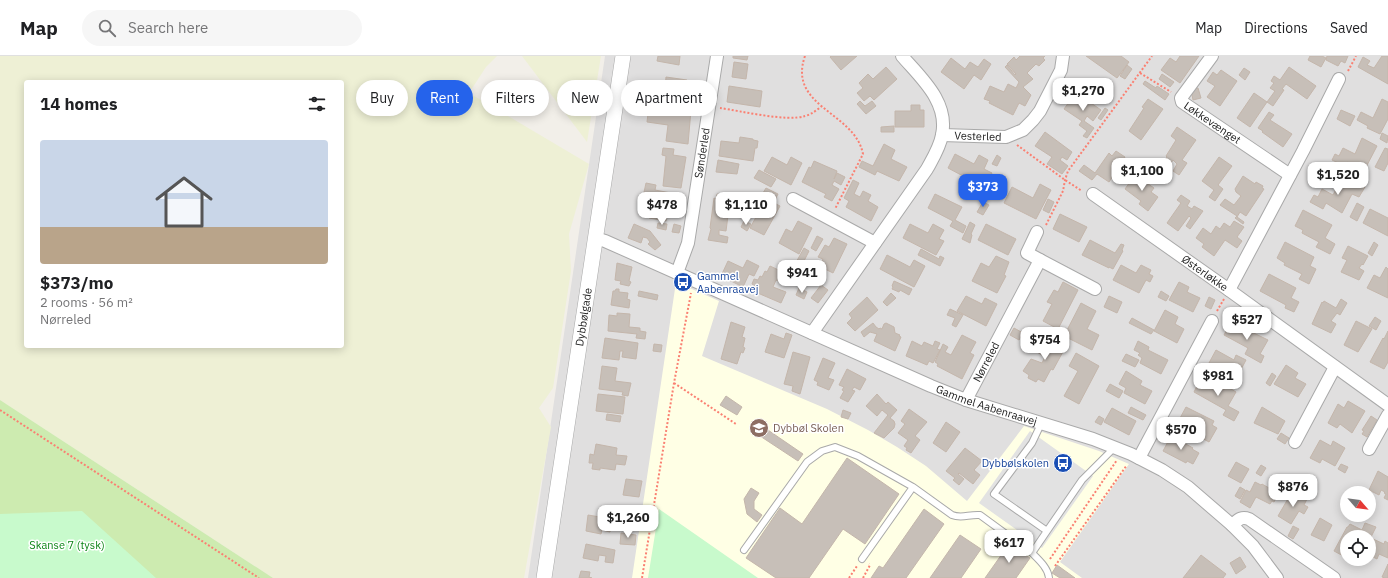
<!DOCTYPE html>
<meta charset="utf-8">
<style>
body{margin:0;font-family:"IBM Plex Sans",sans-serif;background:#f6f6f6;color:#202124;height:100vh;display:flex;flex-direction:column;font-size:15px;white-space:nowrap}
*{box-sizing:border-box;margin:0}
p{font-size:13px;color:#757577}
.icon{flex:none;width:22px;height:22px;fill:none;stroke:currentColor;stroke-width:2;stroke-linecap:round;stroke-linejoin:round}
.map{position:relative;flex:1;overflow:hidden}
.sheet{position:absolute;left:24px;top:24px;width:320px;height:268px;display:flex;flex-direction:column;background:#fff;border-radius:4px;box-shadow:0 2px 10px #0003}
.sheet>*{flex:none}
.guide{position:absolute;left:356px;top:24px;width:380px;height:36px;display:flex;gap:8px}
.needle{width:26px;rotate:118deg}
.controls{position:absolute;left:1340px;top:430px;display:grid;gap:8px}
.controls a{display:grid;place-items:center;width:36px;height:36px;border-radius:50%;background:#fff;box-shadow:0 2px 10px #0003;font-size:20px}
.price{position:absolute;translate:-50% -34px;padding:0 9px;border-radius:8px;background:#fff;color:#222;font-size:13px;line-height:26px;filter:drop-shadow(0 1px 2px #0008)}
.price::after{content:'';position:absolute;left:50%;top:24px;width:12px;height:9px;margin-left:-6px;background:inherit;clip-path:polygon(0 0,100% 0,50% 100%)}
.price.on{background:#2563eb;color:#fff}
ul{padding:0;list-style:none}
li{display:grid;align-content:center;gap:8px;height:212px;padding:0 16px}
li span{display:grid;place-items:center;height:124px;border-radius:4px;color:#555}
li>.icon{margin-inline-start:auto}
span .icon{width:72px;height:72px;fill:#fffc;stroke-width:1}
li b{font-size:17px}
h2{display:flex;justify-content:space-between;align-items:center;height:48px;padding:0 16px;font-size:17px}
.tag{padding:0 14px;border-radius:18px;background:#fff;box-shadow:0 2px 10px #0003;font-size:14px;line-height:36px}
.tag.on{background:#2563eb;color:#fff}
header{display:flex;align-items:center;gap:24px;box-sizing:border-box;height:56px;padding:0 20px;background:#fff;border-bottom:1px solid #e0e0e0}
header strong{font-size:19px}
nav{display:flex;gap:22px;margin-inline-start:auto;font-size:14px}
.search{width:280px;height:36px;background:#f6f6f6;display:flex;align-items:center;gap:10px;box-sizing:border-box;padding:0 14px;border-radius:22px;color:#757577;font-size:15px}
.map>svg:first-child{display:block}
.residential{fill:#e0dfdf;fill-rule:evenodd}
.education{fill:#ffffe5}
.farmland{fill:#eef0d5;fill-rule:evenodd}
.grass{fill:#cdebb0}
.park{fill:#c8facc}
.parking{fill:#e2e2e2}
.building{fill:#c7bfb8;stroke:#c4b6ab}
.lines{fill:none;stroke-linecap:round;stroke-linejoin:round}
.service-casing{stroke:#a9a9a9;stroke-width:8}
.minor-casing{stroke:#a9a9a9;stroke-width:14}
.tertiary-casing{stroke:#a9a9a9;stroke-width:16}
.path{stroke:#fa8072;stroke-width:2;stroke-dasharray:2 2;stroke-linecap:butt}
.service{stroke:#fff;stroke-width:6}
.minor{stroke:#fff;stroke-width:12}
.tertiary{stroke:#fff;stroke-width:15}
.labels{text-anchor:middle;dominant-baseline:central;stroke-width:3;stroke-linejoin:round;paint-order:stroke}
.street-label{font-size:11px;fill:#222;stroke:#fff}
.transit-label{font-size:11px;fill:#164399;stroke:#fff;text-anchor:start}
.education-label{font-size:11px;fill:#785e54;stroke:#fff;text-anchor:start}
.park-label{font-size:11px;fill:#0c8416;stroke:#fff}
</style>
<header>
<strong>Map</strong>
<div class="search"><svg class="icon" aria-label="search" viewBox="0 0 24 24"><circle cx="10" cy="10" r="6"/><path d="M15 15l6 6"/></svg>Search here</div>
<nav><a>Map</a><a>Directions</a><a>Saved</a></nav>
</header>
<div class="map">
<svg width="1388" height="522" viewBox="0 0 1388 522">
<rect width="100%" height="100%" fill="#f2efe9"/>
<path class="residential" d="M605,0H1388V522H528ZM1347,437H1369V459H1347ZM1347,481H1369V503H1347Z"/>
<path class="education" d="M676,226L719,245L702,300L827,353L868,374L897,391L926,410L967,445L1024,370L1099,395L1129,408L1060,506L1082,522H632Z"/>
<path class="farmland" d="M0,0H497L486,11L469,37L589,108L569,178L571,215L553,332L539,352L551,371L524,522H273L0,344ZM26,26H342V290H26Z
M522,0H601L587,86Z"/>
<path class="grass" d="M0,344L273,522H0Z"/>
<path class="park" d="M659,453L758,522H648Z
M82,455L156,522H0V458Z"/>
<path class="parking" d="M1030,375L1093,420L1042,492L979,447Z"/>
<path class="building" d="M658,0H680L679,9L657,5Z
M733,0H748L747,4L733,2Z
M831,0H857L841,14L830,1Z
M1020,0H1045L1043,2L1045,4L1039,10L1036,8L1027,17L1033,23L1023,31L1031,39L1025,50L1019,47L1013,59L989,47L990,45L984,43L990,30L1004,36L1008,28L1016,32L1019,26L1005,11L1007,9L1015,19L1016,18L1007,8L1014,1L1016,4Z
M1086,0H1121L1129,6L1117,22Z
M1180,0H1199L1180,27L1161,14L1170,2L1176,6Z
M1310,0H1322L1326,2L1321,11L1308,4Z
M1327,0H1348L1345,7L1341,5L1338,10L1326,4Z
M1382,0H1388V28L1358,11L1363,1L1370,5L1367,9L1374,12Z
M951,2L965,13L970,6L978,11L984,3L991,8L981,24L974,19L964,33L941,16Z
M734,6L748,8L746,23L732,21Z
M1127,9L1132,13L1125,23L1120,20Z
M886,11L897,23L874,44L870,40L864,45L857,37L863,32L859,27L868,18L873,23Z
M1289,11L1316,30L1307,43L1286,28L1282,33L1284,34L1273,50L1267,46L1275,35L1270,32L1274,27L1271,25L1274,20L1280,24Z
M1244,12L1250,16L1245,24L1239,19Z
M1221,14L1237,25L1220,50L1207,41L1215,30L1207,25L1213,16L1217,19Z
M1162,18L1174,26L1170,31L1159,23Z
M666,21L687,24L684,45L669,43L670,33L665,32Z
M1145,25L1156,32L1157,30L1169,38L1165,44L1143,28Z
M729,30L762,35L760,51L727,46Z
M1198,32L1201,42L1193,44L1191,34Z
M1254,37L1267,46L1250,71L1237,62Z
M1081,38L1089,43L1088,45L1101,54L1093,65L1087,60L1084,65L1094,72L1087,82L1083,80L1087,75L1079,69L1082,65L1064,53L1072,42L1076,45Z
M1148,43L1163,53L1141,84L1129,75L1144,52L1142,51Z
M1382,43L1388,46V63L1380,78L1367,72L1368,70L1357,64L1361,56L1373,62Z
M860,45L865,50L872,45L876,50L866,58L857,48Z
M649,49L673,53V57H678V52L691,54L688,88L666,85L668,69L647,66Z
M911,49H920V54H924V71H895V55H911Z
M1105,52L1108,54L1101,64L1098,62Z
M1341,54L1355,60L1350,70L1337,63Z
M1269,56L1274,59L1270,64L1292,78L1283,91L1262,76L1263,75L1258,72Z
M894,70V76H881V71Z
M1177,71L1196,84L1182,104L1187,107L1179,119L1173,115L1177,108L1173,104L1171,107L1166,103L1167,101L1166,100L1176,84L1171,80Z
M1045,76L1072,96L1067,104L1062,101L1060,104L1068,110L1062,118L1047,108L1052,101L1035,90Z
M1382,77L1388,80L1387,87L1380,83Z
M740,81L753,83V84L758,85L757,92H755L753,105L719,100L721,85L739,87Z
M1362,82L1377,90L1364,115L1347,106L1345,110L1332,104L1335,98L1339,100L1343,92L1355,98Z
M884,88L895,94L891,103L907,111L899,125L877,115L875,119L859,111L862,105L873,110Z
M663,92L674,93L673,99L686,101L681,132L663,130L666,100L662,99Z
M1385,92L1388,93V107L1384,115L1375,111Z
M1116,95L1125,101L1109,126L1097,118L1092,124L1079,115L1084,109L1095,117L1109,97L1112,100Z
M955,98L974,108L979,99L988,104L984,113L992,117L981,139L959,128L963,120L948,112Z
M997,99L1001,102L997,110L992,108Z
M772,101L787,109L791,101L802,107L791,129L764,115Z
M1219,101L1232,110L1218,129L1223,133L1215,145L1209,141L1214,134L1202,125Z
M718,104L739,108L737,118L716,116Z
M814,105L837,115L834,123L837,117L845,121L841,129L834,125L832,129L839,133L832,145L824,141L826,138L802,126L809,111L811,112Z
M759,114L776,123L771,131L754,122Z
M1135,119L1154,132L1151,136L1158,141L1148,155L1139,148L1141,145L1125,133Z
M1243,120L1255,128L1256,126L1263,130L1262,132L1264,133L1246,160L1240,156L1237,161L1244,166L1243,168L1235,162L1237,160L1220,149L1225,143L1234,149L1241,140L1236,136L1235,133Z
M853,124L859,127L854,138L860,141L863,135L871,139L868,145L878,151L871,165L846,151L849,145L844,142Z
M1341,124L1354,130L1356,127L1365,131L1359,141L1352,138L1342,157L1326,147L1323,153L1310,146L1314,139L1318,141L1322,133L1333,139Z
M646,127L656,129L655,134L671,137L666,165L649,162L650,158L641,157L643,150H641Z
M1040,128L1051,134L1036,163L1004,147L1012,131L1033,142Z
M766,132L778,138L775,144L763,137Z
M717,138L726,139L725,144H730L726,175L719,174V179L728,181L727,187L708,184L711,173L710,172L714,142L716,143Z
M935,138L962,151L955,164L966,170L963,177L950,170L953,165L928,152Z
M1181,139L1190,145L1187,150L1192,153L1194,150L1203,155L1190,173L1186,170L1191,162L1189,160L1178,175L1167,167L1181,147L1177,144Z
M766,143L780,150L764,179L750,172Z
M1048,143L1054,146L1049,157L1043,154Z
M983,146L989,149L983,159L977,156Z
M1357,147L1364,151L1357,165L1350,161Z
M1370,153L1388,162V180L1363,167Z
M1303,154L1332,169L1325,182L1335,188L1330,198L1316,191L1319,186L1302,177L1303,174L1295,170Z
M1060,158L1087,171L1079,186L1053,173Z
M744,165L751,168L747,175L741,171Z
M798,165L812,172L799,198L779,187L786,173L792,176Z
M1234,165L1244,171L1237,181L1242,185L1237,192L1225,184L1214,200L1202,191L1204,188L1196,182L1203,172L1211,178L1216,170L1220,173L1224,167L1230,171Z
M970,166L975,169L971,178L972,179L970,187L962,183Z
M658,167L667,168L666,174L657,172Z
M634,168L650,175L661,189L655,194L648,188L650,186L647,182L643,181L641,187L628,182Z
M674,168L681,170L679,177L672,176Z
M910,168L928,177L933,168L944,174L939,183L944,185L936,199L903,182Z
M986,168L1016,183L1008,199L978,184Z
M817,180L823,183L816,195L811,192Z
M834,182L847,188L833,217L819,210L823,203L818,201L825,189L829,191Z
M1090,184L1115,197L1121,188L1124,189L1122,194L1123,195L1113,213L1109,211V212L1082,199Z
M1285,186L1314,201L1310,210L1316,213L1309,228L1299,223L1302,218L1284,209L1285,207L1277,202Z
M1374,186L1378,189L1372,200L1368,197Z
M1348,190L1368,200L1363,209L1362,208L1359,212L1364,215L1359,224L1341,216L1347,204L1342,202Z
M804,192L809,195L803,207L802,206L799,212L794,210Z
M921,193L939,203L940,200L944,202L940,210L918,199Z
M887,199L910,211L914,204L925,210L914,231L880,213Z
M996,200L1009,206L1004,219L1006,220L997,237L972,225L981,207L989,211Z
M747,204L759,210L754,220L749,218L743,231L721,220L728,205L743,212Z
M617,207L632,211L629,225L631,226L629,230L620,228L621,225L615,224Z
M1121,209L1136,217L1141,209L1151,214L1149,218L1153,220L1150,226L1146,224L1139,237L1113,224Z
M770,210L787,218L783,227L776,224L773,231L786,236L781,247L753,235L755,230L752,228L754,223L758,224L760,220L762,221L765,215L767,216Z
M1386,211L1388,213V242L1367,232L1374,219L1380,222Z
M1269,218L1296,232L1291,242L1299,246L1294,256L1285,252L1286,249L1260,235Z
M894,225L912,233L909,239L900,234L899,236L892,233L893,231L892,230Z
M1063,226L1078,234L1058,273L1043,265L1052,248L1047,246L1054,234L1058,236Z
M1179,226L1189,231L1187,236L1200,242L1193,256L1169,244Z
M821,229L828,234L818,247L811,242Z
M799,232L807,236L804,243L796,239Z
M616,233H619V236L628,237L627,243L630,244L629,252L611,249L613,235H615Z
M639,235L658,239L657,244L638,240Z
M1161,235L1169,240L1166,245L1158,241Z
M891,237L896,242L887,250L883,246Z
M966,240L982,248L985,242L997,248L986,270L957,255Z
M1109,240L1122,246L1117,257L1104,251Z
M867,241L878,254L855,275L847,267L852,262L849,258Z
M1209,241L1215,244L1211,253L1205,250Z
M1341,243L1347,247L1340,259L1337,257L1331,265L1336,268L1331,277L1312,268L1322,246L1323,247L1324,245L1336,252Z
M1081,247L1096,255L1087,273L1099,279L1092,294L1064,280Z
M950,253L963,259L956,271L952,269L955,262L947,259Z
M1165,254L1178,261L1175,268L1184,273L1177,287L1154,275Z
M617,257L630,258L629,271L640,272V275L646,276L645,283L636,282L637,278L608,275L609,259L617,260Z
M1375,261L1381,265L1376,274L1369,270Z
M1132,262L1154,274L1151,278L1129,267Z
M1356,265L1372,273L1358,296L1344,289Z
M731,266L745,271L742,281L745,282L743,291L745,292L743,297L741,296L737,308L721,303Z
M1231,266L1268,284L1260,298L1264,300L1261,307L1245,298L1248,292L1224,279Z
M873,267L876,271L879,273L880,272L882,273L884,268L886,267L894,271L895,277L900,279L899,280L901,281L895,295L874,285L877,278L870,276L864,281L861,276Z
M1014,272L1023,277L1019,284L1010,279Z
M1388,275V306L1384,313L1370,306L1383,282L1384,283Z
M786,277L792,279L784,302L765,296L771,278L784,283Z
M962,279L976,286L970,297L974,299L962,323L937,310L938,308L935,306L943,288L948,291L945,296L951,299Z
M1045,281L1065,292L1053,314L1051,313L1044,326L1038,323L1036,326L1028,322L1029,319L1023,315L1031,303L1042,307L1045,301L1037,296Z
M605,282L638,287L636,303L622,301L623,295H620L619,304L602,302Z
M912,285L922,290L924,286L933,290L935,285L940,287L937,293L940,294L933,307L929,305L927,309L906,300Z
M1138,285L1149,291L1148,294L1168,304L1161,318L1140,307L1142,302L1138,299L1140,297L1134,294Z
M654,288L662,289L661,296L653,295Z
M1216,294L1234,304L1236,299L1246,304L1237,321L1239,322L1235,330L1226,325L1227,323L1224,321L1226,316L1209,307Z
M793,296L810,301L800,338L792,335L793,330L784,328Z
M1076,297L1099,310L1079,348L1064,340L1078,315L1069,310Z
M1126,298L1139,304L1135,311L1122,305Z
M823,302L835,307L828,322L834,324L829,334L817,329L818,326L814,324Z
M1286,309L1298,317L1295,322L1306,328L1298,341L1274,328Z
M602,310L617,312L615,325L631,327L628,340L622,339L623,336L599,333Z
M847,313L866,323L860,334L854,331L852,334L855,335L848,346L840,342L844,335L842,334L844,331L839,329Z
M1126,315L1142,325L1140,329L1152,335L1145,348L1124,337L1126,332L1119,328Z
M1272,317L1276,320L1270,330L1266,327Z
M1201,322L1224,334L1226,330L1236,336L1228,350L1239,356L1234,365L1223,359L1226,354L1194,336Z
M1110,328L1123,335L1119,342L1106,335Z
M598,338L625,341L623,358L596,355Z
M877,338L886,348L888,346L897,354L890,362L894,365L895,368L894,372L884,382L874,377L888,359L882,354L877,360L866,350Z
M726,340L742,351L737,359L720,349Z
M1348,345L1365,355L1352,377L1340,368L1337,372L1328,367L1338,348L1344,352Z
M1131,351L1146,359L1143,364L1128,357Z
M1186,351L1214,365L1212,369L1217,372L1209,386L1198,380L1201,376L1179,364Z
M1262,351L1285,365L1278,378L1254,367Z
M1112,352L1136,365L1129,379L1104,366Z
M909,353L927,366L915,380L920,384L911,397L906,394L907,392L904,390L908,384L898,377L905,368L901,365Z
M843,354L851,357L848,363L841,361Z
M607,358L621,360L620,366L606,364Z
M1099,360L1104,363L1101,369L1095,366Z
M1371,360L1377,364L1367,381L1362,378L1364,375L1362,374Z
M946,366L960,376L946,396L933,387Z
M765,372L803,398L798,405L760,380Z
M1281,377L1289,382L1285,388L1277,383Z
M1171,380L1193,392L1192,393L1199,397L1193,408L1187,405L1186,407L1163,395Z
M1320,384L1331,390L1333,385L1345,392L1335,410L1322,403L1320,407L1310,402Z
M596,388L617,392L616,399L627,400L625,409L616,408L615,414L600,412V414L592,413L593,407H589L590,398L594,399Z
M965,392L982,405L974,414L980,419L973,428L959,417L958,418L964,423L959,429L953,424L955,422L946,415Z
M847,402L899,438L865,488L843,473L809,522H776L746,502L780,452L802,468Z
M1236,406L1249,413L1241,427L1228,420Z
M1341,408L1348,411L1345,417L1338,413Z
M1261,409L1266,412L1261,420L1256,417Z
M1378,415L1388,421V444L1384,442L1386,438L1384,437L1385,436L1381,434L1379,439L1369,434Z
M626,423L642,425L639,441L623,439Z
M1255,426L1261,429L1262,428L1276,436L1274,441L1276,442L1274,446L1272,445L1270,448L1256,441L1250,452L1240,446L1246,434L1250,436Z
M1240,431L1245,434L1240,443L1235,440Z
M751,432L759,437L754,445V453L762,459L757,466L747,458L744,443Z
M1297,437L1307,443L1304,449L1308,451L1304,458L1299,455L1291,468L1278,460L1289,441L1293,443Z
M924,453L944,468L906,522H871L879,510L883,512Z
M588,459L612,463L610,476L602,474L601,478L586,475Z
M1320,462L1332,469L1324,485L1311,479Z
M1365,467L1376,471L1369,485V481H1347V502L1334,495L1347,471H1348L1350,468L1362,474Z
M1293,470L1299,473L1293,483L1288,480Z
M621,477L636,479L635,489L620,488Z
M960,479L981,493L961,522H930Z
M1373,483L1384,488L1385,485L1388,487V502L1379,498L1377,503L1371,500V498L1369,497V491Z
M586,488L615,494L613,507L605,506L606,500L599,499L598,505L583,502Z
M1009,488L1030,502L1016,522H985Z
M1201,499L1226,518L1223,522H1183Z
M1240,501L1246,511L1236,518L1230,507Z
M1388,508V522H1385L1382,521Z
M1057,509L1075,522H1060L1052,517Z
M581,515L590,516L589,521L592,522H579Z"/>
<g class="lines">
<defs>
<path id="service" d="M1041,368L1032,387L994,438L1047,475L1082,424L1114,392
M1047,475L1032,497C1039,504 1048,512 1049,522
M744,494L807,406L822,395L835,391L858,400L913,431L952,459C962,463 969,458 980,459L1032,497
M862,503L913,431"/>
<g id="minor">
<path id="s1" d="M1212,0L1181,42L1182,46L1290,119"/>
<path id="s2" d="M942,79L1006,81L1023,74L1033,64L1040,55L1061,14L1063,0"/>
<path id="s3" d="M1093,138L1229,234L1388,349"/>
<path d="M793,143L875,187"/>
<path id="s4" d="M595,182L605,185L931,330L966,344L1093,383L1131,398L1162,414L1188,431L1232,469L1253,490L1277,522"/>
<path d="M1040,204L1095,233"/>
<path id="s5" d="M677,217L688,187L717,0"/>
<path d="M1229,234L1303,95L1339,23"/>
<path d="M812,277L927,113C933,102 940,91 942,79C949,46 921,22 902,0"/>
<path id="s6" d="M966,344L1040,204L1027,197L1037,176"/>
<path d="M1295,386L1335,311"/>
<path d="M1369,393L1388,359"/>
<path d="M1139,402L1212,265"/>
<path d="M1232,469C1238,464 1241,460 1249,463L1334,522"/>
</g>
<g id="tertiary">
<path id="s7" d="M544,522L623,0"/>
</g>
</defs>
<use href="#service" class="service-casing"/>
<use href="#minor" class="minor-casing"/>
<use href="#tertiary" class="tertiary-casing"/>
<path class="path" d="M805,0C787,51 855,56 863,98L835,153
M1348,15L1356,0
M1140,17L1171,36
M720,52C741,55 787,66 805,60C812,58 817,54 822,50
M1017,89L1065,124L1082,135
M1046,169L1063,135L1065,124L1068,115L1152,0
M1217,255L1224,243
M674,327L736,368
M0,354L259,522
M1050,503L1117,404
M1055,510L1127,409
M642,522L674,327L691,237
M849,522L857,510
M863,522L870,509L869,508"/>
<use href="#service" class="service"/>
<use href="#minor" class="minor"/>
<use href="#tertiary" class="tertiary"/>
</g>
<defs>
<symbol id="bus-disc" viewBox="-11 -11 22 22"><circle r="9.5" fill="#1a4fb4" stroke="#fff"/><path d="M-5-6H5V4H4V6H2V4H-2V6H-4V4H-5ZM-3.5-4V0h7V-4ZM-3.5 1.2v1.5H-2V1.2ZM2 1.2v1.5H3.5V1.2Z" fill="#fff"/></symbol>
<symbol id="school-disc" viewBox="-11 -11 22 22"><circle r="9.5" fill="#8d6e63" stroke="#fff"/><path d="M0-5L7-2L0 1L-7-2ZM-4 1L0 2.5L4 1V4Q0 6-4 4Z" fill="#fff"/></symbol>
</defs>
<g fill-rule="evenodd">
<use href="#bus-disc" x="672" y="215" width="22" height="22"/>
<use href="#school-disc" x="748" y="361" width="22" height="22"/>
<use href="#bus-disc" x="1052" y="396" width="22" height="22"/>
</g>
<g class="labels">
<g class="street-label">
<text stroke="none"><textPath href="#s1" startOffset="93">Løkkevænget</textPath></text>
<text stroke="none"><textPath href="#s2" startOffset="36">Vesterled</textPath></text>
<text stroke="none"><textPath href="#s5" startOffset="123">Sønderled</textPath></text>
<text stroke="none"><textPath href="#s3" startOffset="137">Østerløkke</textPath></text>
<text stroke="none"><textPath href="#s7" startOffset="264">Dybbølgade</textPath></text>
<text stroke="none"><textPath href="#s6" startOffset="43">Nørreled</textPath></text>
<text stroke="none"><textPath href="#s4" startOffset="426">Gammel Aabenraavej</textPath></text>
</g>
<g class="transit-label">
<text x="697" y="220">Gammel<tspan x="697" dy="13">Aabenraavej</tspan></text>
<text x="1049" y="407" text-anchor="end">Dybbølskolen</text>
</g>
<g class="education-label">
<text x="773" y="372">Dybbøl Skolen</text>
</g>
<g class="park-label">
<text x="67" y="489">Skanse 7 (tysk)</text>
</g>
</g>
</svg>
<div class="controls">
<a><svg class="needle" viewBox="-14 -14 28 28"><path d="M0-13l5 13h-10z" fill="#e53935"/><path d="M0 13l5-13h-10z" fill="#757577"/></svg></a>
<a><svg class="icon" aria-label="locate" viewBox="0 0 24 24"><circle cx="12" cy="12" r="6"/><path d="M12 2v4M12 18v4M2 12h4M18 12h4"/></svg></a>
</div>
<b class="price" style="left:1083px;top:56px">$1,270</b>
<b class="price" style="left:1142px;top:136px">$1,100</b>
<b class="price" style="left:1338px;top:140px">$1,520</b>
<b class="price on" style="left:983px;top:152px">$373</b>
<b class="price" style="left:662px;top:170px">$478</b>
<b class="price" style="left:746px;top:170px">$1,110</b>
<b class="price" style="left:802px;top:238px">$941</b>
<b class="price" style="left:1247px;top:285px">$527</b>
<b class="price" style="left:1045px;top:305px">$754</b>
<b class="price" style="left:1218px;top:341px">$981</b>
<b class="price" style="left:1181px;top:395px">$570</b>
<b class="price" style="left:1293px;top:452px">$876</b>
<b class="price" style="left:628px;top:483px">$1,260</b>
<b class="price" style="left:1009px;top:508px">$617</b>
<div class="guide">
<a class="tag">Buy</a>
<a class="tag on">Rent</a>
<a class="tag">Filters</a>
<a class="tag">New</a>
<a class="tag">Apartment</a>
</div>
<section class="sheet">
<h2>14 homes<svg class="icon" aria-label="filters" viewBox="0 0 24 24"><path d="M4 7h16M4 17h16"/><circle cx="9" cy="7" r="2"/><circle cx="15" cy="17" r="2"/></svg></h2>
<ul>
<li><span style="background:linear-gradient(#c9d6e8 70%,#b9a48a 0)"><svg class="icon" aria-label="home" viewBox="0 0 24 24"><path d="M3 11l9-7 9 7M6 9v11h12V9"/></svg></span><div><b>$373/mo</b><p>2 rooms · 56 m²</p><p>Nørreled</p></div></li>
</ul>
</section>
</div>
